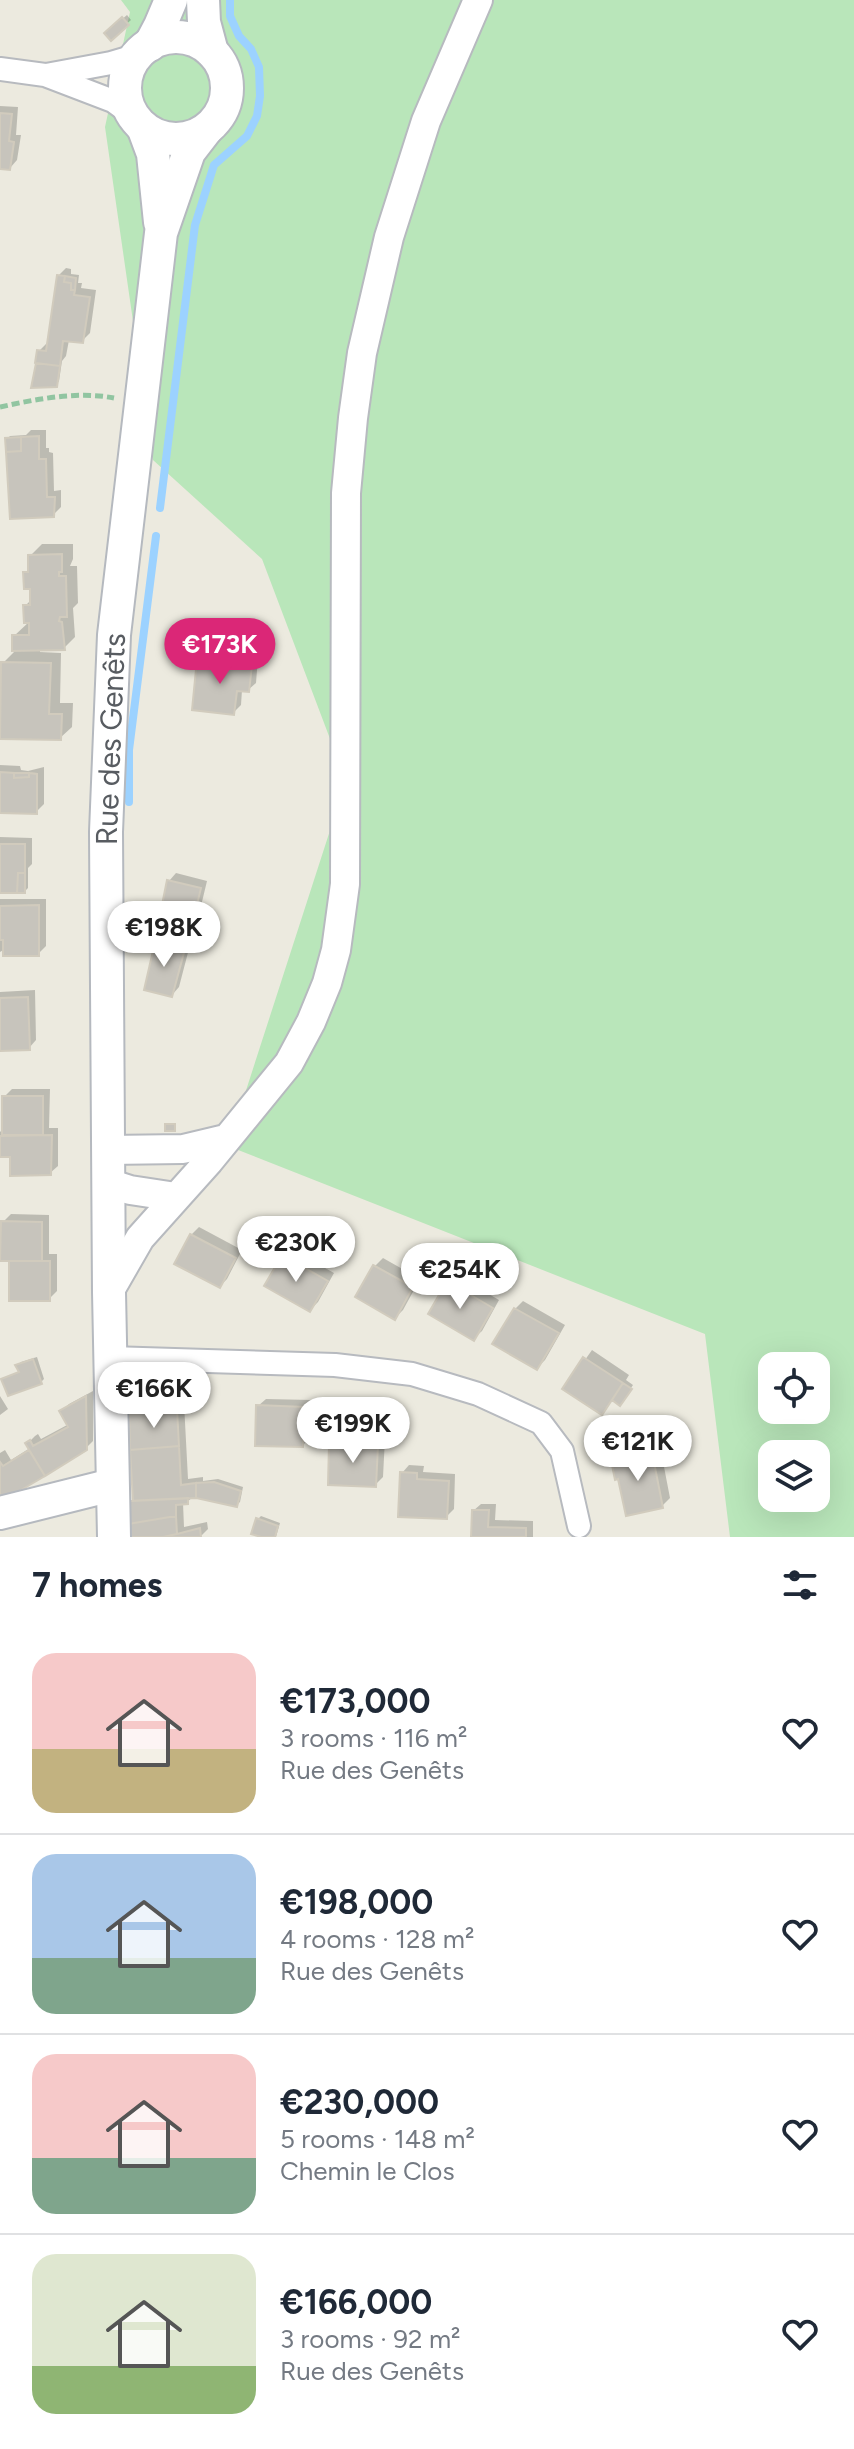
<!DOCTYPE html>
<meta charset="utf-8">
<style>
body{margin:0;font-family:Figtree,sans-serif;background:#f2f2f3;color:#1f2937;height:100vh;display:flex;flex-direction:column;font-size:30px;white-space:nowrap}
*{box-sizing:border-box;margin:0}
p{font-size:26px;color:#747a83}
.icon{flex:none;width:44px;height:44px;fill:none;stroke:currentColor;stroke-width:2;stroke-linecap:round;stroke-linejoin:round}
.map{position:relative;height:1537px;overflow:hidden}
.sheet{display:flex;flex-direction:column;background:#fff;flex:1}
.sheet>*{flex:none}
.buttons{position:absolute;left:758px;top:1352px;display:grid;gap:16px}
.buttons a{display:grid;place-items:center;width:72px;height:72px;border-radius:16px;background:#fff;box-shadow:0 8px 32px #0002;font-size:40px}
.price{position:absolute;translate:-50% -68px;padding:0 18px;border-radius:28px;background:#fff;color:#222;font-size:26px;line-height:52px;filter:drop-shadow(0 2px 4px #0008)}
.price::after{content:'';position:absolute;left:50%;top:48px;width:24px;height:18px;margin-left:-12px;background:inherit;clip-path:polygon(0 0,100% 0,50% 100%)}
.price.on{background:#db2777;color:#fff}
ul{padding:0;list-style:none}
li{display:flex;align-items:center;gap:24px;height:200px;padding:0 32px}
li+li{border-top:2px solid #e0e1e3}
li span{display:grid;place-items:center;flex:none;width:224px;height:160px;border-radius:24px;color:#555}
li>.icon{margin-inline-start:auto}
span .icon{width:96px;height:96px;fill:#fffc;stroke-width:1}
li b{font-size:34px}
h2{display:flex;justify-content:space-between;align-items:center;height:96px;padding:0 32px;font-size:34px}
.map>svg:first-child{display:block}
.green{fill:#b9e6ba;fill-rule:evenodd}
.shadow{fill:#0003}
.lines{fill:none;stroke-linecap:round;stroke-linejoin:round}
.stream{stroke:#9cd2ff;stroke-width:8}
.building{fill:#c7c4bc;stroke:#d1cbbd;stroke-width:2}
.minor-casing{stroke:#b7babf;stroke-width:26}
.tertiary-casing{stroke:#b7babf;stroke-width:32}
.secondary-casing{stroke:#b5b9bf;stroke-width:36}
.path{stroke:#91c5a1;stroke-width:5;stroke-dasharray:8 4;stroke-linecap:butt}
.minor{stroke:#fff;stroke-width:22}
.tertiary{stroke:#fff;stroke-width:28}
.secondary{stroke:#fff;stroke-width:32}
.labels{text-anchor:middle;dominant-baseline:central;stroke-width:6;stroke-linejoin:round;paint-order:stroke}
.street-label{font-size:30px;fill:#585c61;stroke:#fff}
</style>
<div class="map">
<svg width="854" height="1537" viewBox="0 0 854 1537">
<rect width="100%" height="100%" fill="#eceadf"/>
<path class="green" d="M121,0H854V1537H730L705,1334L228,1146L346,781L262,559L153,460L105,127L130,12ZM772,1366H816V1410H772ZM772,1454H816V1498H772Z"/>
<path class="shadow" d="M127,15L131,20L111,38L106,33Z
M0,106L18,107L16,135H21L17,160L10,168L0,167Z
M66,268L71,269V274L79,275L78,283H82L81,288L96,290L90,333L82,341L69,340L66,356L62,361L59,381L56,385L39,351L46,344H49L58,276Z
M31,430H46V448H49V452L53,453L54,491L61,490V507L53,515L7,439L10,436L26,435Z
M42,544H73V559L70,566H77L78,603L73,608L75,637L64,648L40,649V652L61,653L60,703H73L72,727L60,738L3,663L14,652V636L30,621L25,606L32,599V587L25,573L30,568V556Z
M207,652L258,658L256,683L248,690H242L241,705L233,713L199,660Z
M0,765L20,766L21,770L28,771L44,767V804L36,812L0,811Z
M0,837L32,838V864L28,868V888L25,891H0Z
M176,873L207,881L195,931L186,940L191,941L179,987L172,995L157,943L165,935L179,938L182,929L169,881Z
M0,899H46V946L38,954L5,949L0,952Z
M35,990L36,1040L29,1048L0,1049V992Z
M12,1089H50L49,1128H58V1166L50,1173L12,1155H0V1132L4,1128V1097Z
M11,1214L49,1215V1254H57V1291L49,1299L11,1259L3,1222Z
M199,1227L242,1250L227,1279L220,1286L191,1235Z
M291,1249L334,1273L318,1302L310,1310L283,1256Z
M383,1258L420,1279L403,1310L395,1318L358,1297L375,1266Z
M456,1275L499,1300L482,1331L474,1338L448,1282Z
M523,1301L565,1325L545,1360L537,1368L515,1309Z
M592,1350L629,1375L626,1380L633,1385L623,1400L613,1399L602,1413L565,1388Z
M37,1357L44,1379L41,1382L7,1377L20,1371L18,1365L21,1362Z
M93,1391V1441L85,1449L0,1499V1453L5,1450L11,1460L30,1448L28,1443L35,1436L38,1434L41,1439L69,1424L62,1411L69,1404Z
M0,1396L8,1409L0,1415Z
M266,1399L312,1400L310,1438L303,1445L258,1406Z
M184,1403L188,1479L203,1477V1481L218,1479L243,1487L240,1502L236,1505L194,1496L187,1502L183,1503L184,1527L207,1522L208,1529L200,1537H131L130,1502L135,1497L131,1414L139,1406Z
M339,1436L385,1438L383,1477L375,1485L331,1444Z
M660,1446L670,1498L662,1506L613,1461L621,1453Z
M409,1465L424,1466L423,1472L455,1474L454,1509L446,1517L402,1473Z
M481,1504H496L495,1520L533,1521V1537H473V1511Z
M261,1516L280,1523L276,1537H267L258,1519Z"/>
<g class="lines">
<path class="stream" d="M160,508L195,225L214,165L247,136L257,116L260,96L259,67L251,49L239,36L230,16V0
M129,802V750L156,536"/>
</g>
<path class="building" d="M122,17L129,25L111,41L104,33Z
M0,113L12,114L9,141L14,142L10,170L0,169Z
M57,275L65,276L64,282L71,283V290H75L74,295L90,297L83,343L63,341L60,366L35,363L37,350L46,351Z
M65,276L76,278L75,290H71V283L64,282Z
M36,363L60,366L57,387L31,388Z
M39,436V459H46L47,497H55L54,517L10,519L6,452L21,451V437Z
M21,437V451L6,452L5,438Z
M62,554V572H59V576H66L67,617H60L59,621L62,622L65,650L12,651V635H29V623H24L23,605H30V589H24L23,572H28V555Z
M197,659L252,665L249,692L237,691L234,715L192,710Z
M1,662L51,663L49,714H62L61,740L0,739Z
M0,772L14,773V778L29,777V773L37,774V814L0,813Z
M14,773H29V777L14,778Z
M0,844H25V873H18L17,893H0Z
M18,873H25V893H17Z
M167,880L201,888L188,941L177,938L179,930L158,925Z
M39,905V956H3V940H0V906Z
M155,942L185,949L172,997L144,990Z
M28,997L30,1050L0,1051V998Z
M2,1096H43V1135H2Z
M165,1124H175V1131H165Z
M52,1135L51,1175L10,1176V1157H0V1136Z
M1,1221L42,1222V1261H0Z
M190,1234L236,1258L220,1288L174,1264Z
M282,1255L328,1281L310,1312L264,1286Z
M9,1261H50V1301H9Z
M373,1265L413,1287L395,1320L355,1297Z
M447,1281L493,1308L474,1341L428,1314Z
M514,1308L559,1333L537,1370L492,1344Z
M583,1357L623,1383L602,1415L562,1389Z
M33,1359L42,1384L8,1396L1,1379L19,1372L15,1365Z
M623,1383L632,1389L620,1406L612,1400Z
M86,1396L87,1450L45,1476L25,1443L30,1440L33,1446L68,1427L59,1411Z
M256,1405L305,1407L303,1447L255,1446Z
M177,1409L179,1446L130,1450L129,1413Z
M329,1443L378,1445L376,1487L328,1485Z
M179,1446L181,1485L196,1483V1498L133,1501L130,1450Z
M29,1450L45,1476L4,1500L0,1494V1462L3,1466Z
M652,1452L663,1508L626,1516L618,1479L615,1480L611,1460Z
M400,1472L417,1473V1479L449,1481L447,1519L398,1517Z
M214,1482L241,1491L237,1507L196,1498V1483Z
M188,1498V1504L176,1505V1516L128,1524V1501Z
M472,1510H489L488,1527L526,1528V1537H471Z
M176,1516L177,1534L163,1537H129L128,1524Z
M256,1518L278,1526L275,1537H261L251,1534Z
M200,1528L201,1537H163L177,1534Z"/>
<g class="lines">
<defs>
<path id="minor" d="M0,69L45,75L113,101L132,115
M46,75L111,63L138,55
M110,1358L335,1365L412,1374L478,1394L541,1423L562,1451L579,1526"/>
<path id="tertiary" d="M108,1150L183,1149L225,1139
M108,1183L130,1190L176,1197
M109,1292L140,1238L209,1161L289,1063L311,1022L327,983L336,950L345,884L346,493L353,418L362,353L389,237L426,121L478,0"/>
<g id="secondary">
<path d="M203,0L204,22L212,52"/>
<circle cx="176" cy="88" r="51"/>
<path d="M150,45L160,26L171,0"/>
<path d="M143,127L153,154L160,222"/>
<path d="M0,1513L112,1485"/>
<path id="s1" d="M114,1537L109,1292L106,832L114,635L161,233L189,152L206,130"/>
</g>
</defs>
<use href="#minor" class="minor-casing"/>
<use href="#tertiary" class="tertiary-casing"/>
<use href="#secondary" class="secondary-casing"/>
<path class="path" d="M0,407C37,399 77,391 114,398"/>
<use href="#minor" class="minor"/>
<use href="#tertiary" class="tertiary"/>
<use href="#secondary" class="secondary"/>
</g>
<g class="labels">
<g class="street-label">
<text stroke="none"><textPath href="#s1" startOffset="798">Rue des Genêts</textPath></text>
</g>
</g>
</svg>
<div class="buttons">
<a><svg class="icon" aria-label="locate" viewBox="0 0 24 24"><circle cx="12" cy="12" r="6"/><path d="M12 2v4M12 18v4M2 12h4M18 12h4"/></svg></a>
<a><svg class="icon" aria-label="layers" viewBox="0 0 24 24"><path d="M12 4l9 5-9 5-9-5zM3 14l9 5 9-5"/></svg></a>
</div>
<b class="price on" style="left:220px;top:686px">€173K</b>
<b class="price" style="left:164px;top:969px">€198K</b>
<b class="price" style="left:296px;top:1284px">€230K</b>
<b class="price" style="left:460px;top:1311px">€254K</b>
<b class="price" style="left:154px;top:1430px">€166K</b>
<b class="price" style="left:353px;top:1465px">€199K</b>
<b class="price" style="left:638px;top:1483px">€121K</b>
</div>
<section class="sheet">
<h2>7 homes<svg class="icon" aria-label="filters" viewBox="0 0 24 24"><path d="M4 7h16M4 17h16"/><circle cx="9" cy="7" r="2"/><circle cx="15" cy="17" r="2"/></svg></h2>
<ul>
<li><span style="background:linear-gradient(#f6c9c9 60%,#c2b280 0)"><svg class="icon" aria-label="home" viewBox="0 0 24 24"><path d="M3 11l9-7 9 7M6 9v11h12V9"/></svg></span><div><b>€173,000</b><p>3 rooms · 116 m²</p><p>Rue des Genêts</p></div><svg class="icon" aria-label="heart" viewBox="0 0 24 24"><path d="M12 20l-8-8c-3-5 5-10 8-4 3-6 11-1 8 4z"/></svg></li>
<li><span style="background:linear-gradient(#a9c7e8 65%,#7fa58c 0)"><svg class="icon" aria-label="home" viewBox="0 0 24 24"><path d="M3 11l9-7 9 7M6 9v11h12V9"/></svg></span><div><b>€198,000</b><p>4 rooms · 128 m²</p><p>Rue des Genêts</p></div><svg class="icon" aria-label="heart" viewBox="0 0 24 24"><path d="M12 20l-8-8c-3-5 5-10 8-4 3-6 11-1 8 4z"/></svg></li>
<li><span style="background:linear-gradient(#f6c9c9 65%,#7fa58c 0)"><svg class="icon" aria-label="home" viewBox="0 0 24 24"><path d="M3 11l9-7 9 7M6 9v11h12V9"/></svg></span><div><b>€230,000</b><p>5 rooms · 148 m²</p><p>Chemin le Clos</p></div><svg class="icon" aria-label="heart" viewBox="0 0 24 24"><path d="M12 20l-8-8c-3-5 5-10 8-4 3-6 11-1 8 4z"/></svg></li>
<li><span style="background:linear-gradient(#dfe7d0 70%,#8fb573 0)"><svg class="icon" aria-label="home" viewBox="0 0 24 24"><path d="M3 11l9-7 9 7M6 9v11h12V9"/></svg></span><div><b>€166,000</b><p>3 rooms · 92 m²</p><p>Rue des Genêts</p></div><svg class="icon" aria-label="heart" viewBox="0 0 24 24"><path d="M12 20l-8-8c-3-5 5-10 8-4 3-6 11-1 8 4z"/></svg></li>
</ul>
</section>
